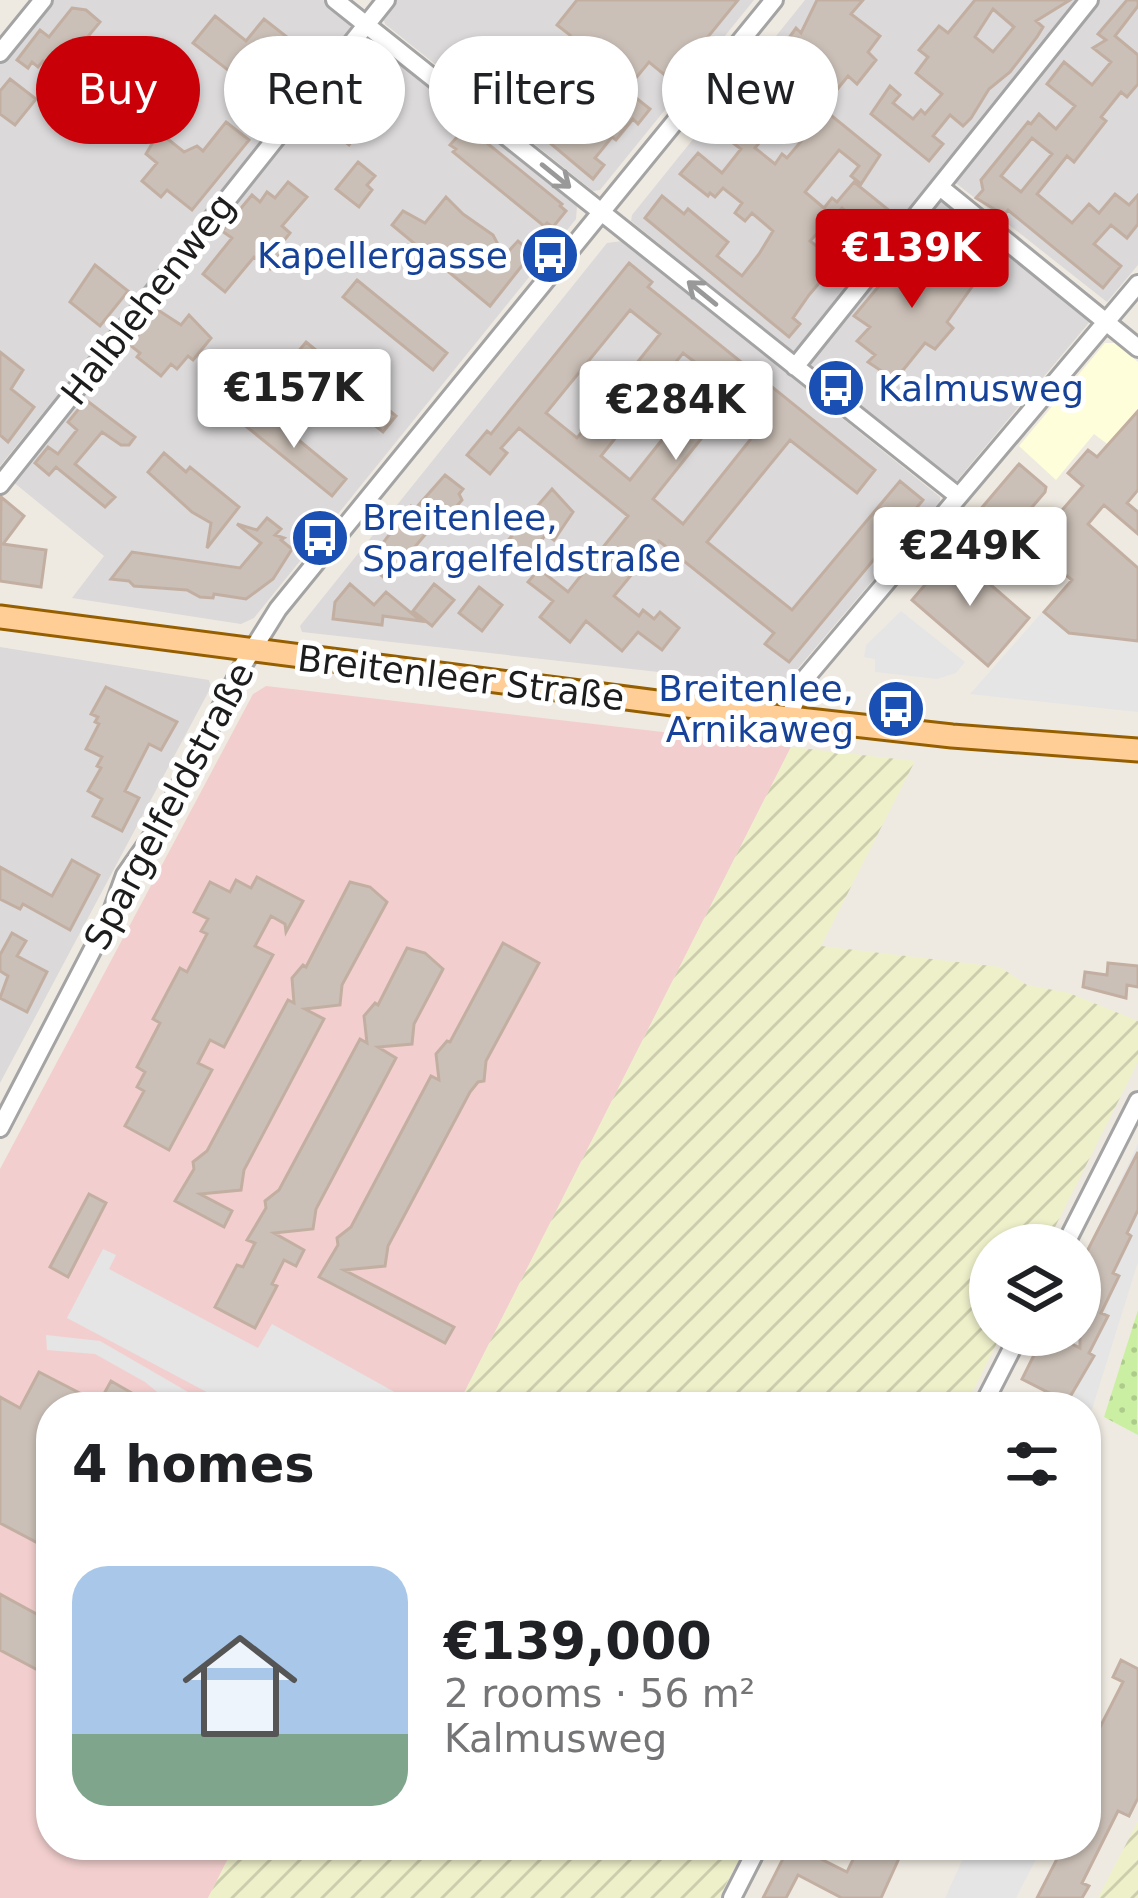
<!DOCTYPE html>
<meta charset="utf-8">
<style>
body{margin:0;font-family:"DejaVu Sans",sans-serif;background:#f2f2f2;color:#202124;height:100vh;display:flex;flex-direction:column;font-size:45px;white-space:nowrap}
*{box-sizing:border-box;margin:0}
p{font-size:39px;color:#757577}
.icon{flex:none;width:66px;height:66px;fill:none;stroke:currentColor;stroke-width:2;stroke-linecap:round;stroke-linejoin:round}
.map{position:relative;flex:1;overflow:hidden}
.panel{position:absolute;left:36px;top:1392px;width:1065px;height:468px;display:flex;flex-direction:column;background:#fff;border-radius:48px;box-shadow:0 3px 9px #0004}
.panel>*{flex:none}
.hud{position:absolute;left:36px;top:36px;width:1068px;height:108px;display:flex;gap:24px}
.controls{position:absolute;left:969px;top:1224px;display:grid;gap:24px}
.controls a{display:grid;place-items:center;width:132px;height:132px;border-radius:50%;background:#fff;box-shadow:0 3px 9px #0004;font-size:60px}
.price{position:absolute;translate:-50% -102px;padding:0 27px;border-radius:12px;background:#fff;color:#222;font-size:39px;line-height:78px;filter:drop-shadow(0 3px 6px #0008)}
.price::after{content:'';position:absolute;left:50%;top:72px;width:36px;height:27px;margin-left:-18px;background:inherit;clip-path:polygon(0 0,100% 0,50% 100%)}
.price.on{background:#c90007;color:#fff}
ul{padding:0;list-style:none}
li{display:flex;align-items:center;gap:36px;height:300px;padding:0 36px}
li span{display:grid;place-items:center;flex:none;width:336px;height:240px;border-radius:36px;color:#555}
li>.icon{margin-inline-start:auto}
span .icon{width:144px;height:144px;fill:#fffc;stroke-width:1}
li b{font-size:51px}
h2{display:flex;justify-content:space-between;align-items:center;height:144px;padding:0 36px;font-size:51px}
.chip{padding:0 42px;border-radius:54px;background:#fff;box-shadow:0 3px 9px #0004;font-size:42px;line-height:108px}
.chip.on{background:#c90007;color:#fff}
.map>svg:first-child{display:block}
.residential{fill:#dbd9d9}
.commercial{fill:#f2cfce}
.education{fill:#fffeda}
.farmland{fill:url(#farmland-furrows)}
.grass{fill:url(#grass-dots)}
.parking{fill:#e5e5e5}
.building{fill:#cbc0b7;stroke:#c2afa2;stroke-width:3;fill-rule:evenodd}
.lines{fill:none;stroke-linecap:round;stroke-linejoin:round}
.minor-casing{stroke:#a4a4a4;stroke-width:22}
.major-casing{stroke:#955f00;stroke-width:27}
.minor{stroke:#fff;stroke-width:16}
.major{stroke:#ffce96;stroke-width:21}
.oneway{stroke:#999}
.labels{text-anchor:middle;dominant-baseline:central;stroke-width:10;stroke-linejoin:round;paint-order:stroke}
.transit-label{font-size:36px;fill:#164399;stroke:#fff;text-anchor:end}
.street-label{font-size:36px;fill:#1d1d1d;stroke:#fff}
</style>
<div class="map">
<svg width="1138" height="1898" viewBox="0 0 1138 1898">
<defs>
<pattern id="farmland-furrows" width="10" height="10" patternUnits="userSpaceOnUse" patternTransform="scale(3)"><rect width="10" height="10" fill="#eef0ca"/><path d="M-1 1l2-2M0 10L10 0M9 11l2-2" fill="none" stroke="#cccdad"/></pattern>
<pattern id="grass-dots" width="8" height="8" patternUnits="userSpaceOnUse" patternTransform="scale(3)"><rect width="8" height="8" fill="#caefa2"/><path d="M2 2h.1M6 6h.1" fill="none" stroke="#adcc8b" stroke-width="1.8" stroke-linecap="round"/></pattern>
</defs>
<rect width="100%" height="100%" fill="#efeae1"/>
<path class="residential" d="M49,0H323L349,21L351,32L0,466V60Z
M393,0H754L600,190L593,191L385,24L382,13Z
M805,0H1078L793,352L631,221L632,215Z
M1098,0H1138V265L1107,302L952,180Z
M360,41H377L577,206L576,219L254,618L241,624L72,598L104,556L7,477Z
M938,196L1092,319L955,483L806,362Z
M622,241L940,497V501L783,686L302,632L300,626L607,243Z
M0,647L209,680L211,687L0,1083Z"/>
<path class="commercial" d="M266,686L791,747L457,1407H51V1845H235L208,1898H0V1169L253,694Z"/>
<path class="education" d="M1105,343H1116L1138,362V467L1094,434L1056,480L1019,446Z"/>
<path class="farmland" d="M791,747L915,761L821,946L1000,967L1027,985L1069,993L1138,1021V1062L1046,1245H990V1335H1001L965,1407H457Z
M1138,1821V1898H1098Z
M235,1845H746L719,1898H208Z"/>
<path class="grass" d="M1138,1310L1137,1421L1138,1435L1104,1417Z"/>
<path class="parking" d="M901,611L965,662L956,673L937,679L875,672V659L864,657L866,645Z
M1043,611L1069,633L1138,641V712L970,694Z
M1138,1144V1262L1088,1422L1086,1407H1058L1042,1398L1045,1392L1022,1379L1044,1335H1080V1264Z
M103,1249L116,1255L109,1269L258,1348L272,1324L400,1395L394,1407H235L67,1318Z
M46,1335L100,1341L214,1407H156L162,1396L145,1382L95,1354L47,1350Z
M969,1845H1012L1036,1859L1016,1898H945Z"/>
<path class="building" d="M577,0H738L672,81L649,62L626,90L650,109L638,124L633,119L616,140L612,137L595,158L604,165L593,179L507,107L515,98L505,89L514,78L508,73L516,63L522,68L532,56L542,64L552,57L570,35L557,25Z
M817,0H863L851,14L880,36L868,52L876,60L857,84L848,76L822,108L880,155L861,184L851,176L859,166L839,150L805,192L824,208L832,198L837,202L854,182L891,212L873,234L842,208L810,241L846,268L835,282L826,275L809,295L793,318L800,324L789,337L645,218L662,196L684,214L688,209L728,242L717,256L742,276L759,254L773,231L752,213L745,221L735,213L742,203L723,188L715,197L710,193L708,196L680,174L698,153L722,173L741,149L716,130L733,108L752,124L760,103L771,107L791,82L807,95L820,73L802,57L792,70L775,57L796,28L801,33ZM775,114L804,138L787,158L782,154L775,164L755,148L763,138L758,134Z
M975,0H1070L1036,21L1043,27L1037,37L1010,72L989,89L971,118L963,126L950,115L933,136L943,144L929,161L871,114L890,86L900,95L893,103L913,119L921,110L925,114L942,94L916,73L928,57L919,50L939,26L948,33ZM993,9L1014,27L993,52L975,37Z
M1127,0H1138V6L1115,36L1138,55V84L1127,97L1121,92L1101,117L1106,121L1074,162L1067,156L1037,194L1072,223L1089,204L1099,213L1115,194L1129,205L1138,195V224L1127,238L1111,225L1094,244L1121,266L1103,288L1008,210L1004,215L976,198L983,190L981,180L1028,122L1031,124L1039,114L1056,129L1075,106L1047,84L1064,62L1092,85L1111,62L1093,48L1106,40L1098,34ZM1032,138L1052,154L1021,192L1001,176Z
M72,8L86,10L100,22L58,73L43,61L38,67L32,62L28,68L17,60L40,30L49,37Z
M215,16L246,41L264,19L315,59L273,111L249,96L254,90L193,43Z
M368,53L382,64L364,86L370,91L354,112L366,123L349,145L314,117Z
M10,79L36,99L15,125L0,114V91Z
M226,122L249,140L192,210L167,190L161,197L142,181L157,163L146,154L159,132L184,152L197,146L203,151Z
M464,129L469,133L471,130L562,204L560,206L566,211L553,227L547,223L544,226L453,152L456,149L450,145Z
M358,162L375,176L367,185L372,190L359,207L336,189Z
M288,182L307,197L282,226L290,233L279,247L283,251L270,269L254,257L225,292L203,274L232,238L222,231L252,195L260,202L267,192L275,198Z
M446,197L463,214L493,235L504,256L518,241L532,253L490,306L392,225L403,211L425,223Z
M929,254L945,267L952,260L976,281L947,322L953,328L935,349L925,343L895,380L868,362L875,355L857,341L870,327L854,316L904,256L917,267Z
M629,263L652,282L648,287L875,470L857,493L790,440L707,542L792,610L900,481L923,500L789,662L765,644L774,633L659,541L614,596L639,616L643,610L654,619L660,612L679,628L662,650L638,632L622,651L586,621L570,642L540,617L553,601L528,582L539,569L568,592L591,563L585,558L595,546L600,551L628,516L519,428L501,448L507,453L490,474L467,455L487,431L491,434ZM630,310L660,334L577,438L546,413ZM683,353L713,376L630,480L601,456ZM736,395L766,420L683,524L653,499Z
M95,265L128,291L100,326L70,302Z
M357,280L447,353L433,370L343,297Z
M158,310L181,325L189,315L211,338L193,360L188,356L177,369L171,364L161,376L137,357L140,353L130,345Z
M306,342L396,416L383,432L292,359Z
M0,352L23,370L11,389L34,407L8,442L0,435Z
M86,400L135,437L129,445H121L102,432L75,464L115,497L105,507L56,467L49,475L35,463L48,447L58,454L77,430L68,422Z
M256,405L346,479L332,496L242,423Z
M1138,411V490L1127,503L1138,512V534L1104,505L1088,524L1138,568V641L1069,633L1044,612L1072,580L1031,546L1083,486L1068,473L1088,450L1097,457Z
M164,453L186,472L190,467L239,507L207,548L211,523L192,512L148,472Z
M1019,464L1046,487L1045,492L1002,542L973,518Z
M445,475L463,489L459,494L462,500L455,508L471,521L462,532L440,517L387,580L367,564L411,506L415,509Z
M552,489L573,512L554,540L546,534L525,562L504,545Z
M1,497L24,516L3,544L46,550L41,587L0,581Z
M267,518L281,529L275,535L284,538L281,540L292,549L273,579L246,599L214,594L213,598L200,597L187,590L134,586L129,581L111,579L132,552L240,568L261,543L237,524L257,530Z
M953,552L1029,618L988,666L912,600Z
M350,584L374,605L386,592L421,621L383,616L382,625L333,619L335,602Z
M434,584L454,600L432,626L413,611Z
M479,587L502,605L482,631L459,613Z
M106,687L177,722L161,750L149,744L125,791L139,798L122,831L93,816L102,799L88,791L101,768L97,766L102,757L86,749L99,724L95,722L98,717L91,714Z
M72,860L99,875L70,930L23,904L20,909L0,899V867L52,896Z
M257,877L303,901L286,932L285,924L271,916L255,946L273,955L224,1047L210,1040L198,1063L212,1070L169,1150L125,1126L144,1091L137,1087L145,1072L137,1067L160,1023L153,1019L180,968L187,972L207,934L201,931L208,919L194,912L210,882L230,892L236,880L251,888Z
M350,882L370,887L387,902L342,985L340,1005L305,1009L324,1019L244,1170L241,1190L200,1194L232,1211L224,1227L175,1201L194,1169L193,1162L207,1151L288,1000L294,1003L292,978L303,965L306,967Z
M12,933L26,941L17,956L47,972L27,1012L0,998L8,976L0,971V955Z
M503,943L539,963L486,1061L484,1081L478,1082L470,1092L388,1246L385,1266L344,1270L454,1327L445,1343L319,1277L338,1245L337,1238L351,1227L431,1076L439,1080L436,1054L447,1041L450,1042Z
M407,948L425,953L443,969L414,1024L412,1044L378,1047L396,1058L316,1209L313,1229L274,1233L304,1250L296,1266L284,1260L272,1284L277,1286L255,1328L215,1307L237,1265L243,1267L255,1243L247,1240L266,1208L265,1201L279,1190L360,1039L367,1043L364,1016L375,1003L378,1005Z
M1108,963L1138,966V987L1127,985L1126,998L1083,987L1085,972L1107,975Z
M1138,1152V1210L1127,1233L1131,1236L1113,1273L1119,1276L1101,1313L1108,1316L1089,1353L1094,1356L1067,1402L1022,1379L1044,1335H1054L1080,1348V1265Z
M89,1194L106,1203L68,1277L50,1267Z
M39,1372L99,1403L111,1381L156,1407H51V1550L0,1523V1397L20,1408Z
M0,1594L51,1622V1677L0,1650Z
M1121,1660L1138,1669V1798L1129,1816L1118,1811L1082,1883L1089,1886L1082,1898H1037L1057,1859L1030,1845H1086V1745L1090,1747L1123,1682L1113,1677Z
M790,1845H813L809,1853L847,1872L860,1845H905L881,1898H842L798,1875L786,1898H763Z"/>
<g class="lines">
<defs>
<path id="minor" d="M335,0L958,496
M0,53L43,0
M940,187L1138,348
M795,367L1089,0
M0,485L386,0
M789,718L803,681L1138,284
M0,1128L111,914L125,875L158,828L243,665L278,609L774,0
M1065,1245L1138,1101
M982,1407L1019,1335
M732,1898L759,1845"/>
<path id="major" d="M0,617L711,709L952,736L1138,750"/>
</defs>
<use href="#minor" class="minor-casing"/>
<use href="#major" class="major-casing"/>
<use href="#minor" class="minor"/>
<use href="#major" class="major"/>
</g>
<defs><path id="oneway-shaft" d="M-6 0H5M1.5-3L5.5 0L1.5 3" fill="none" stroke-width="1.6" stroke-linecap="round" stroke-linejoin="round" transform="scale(3)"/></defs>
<g class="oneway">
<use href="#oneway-shaft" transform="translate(556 176) rotate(39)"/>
<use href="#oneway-shaft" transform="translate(702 293) rotate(-141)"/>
</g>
<defs>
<symbol id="bus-disc" viewBox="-11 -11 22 22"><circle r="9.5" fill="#1a4fb4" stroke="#fff"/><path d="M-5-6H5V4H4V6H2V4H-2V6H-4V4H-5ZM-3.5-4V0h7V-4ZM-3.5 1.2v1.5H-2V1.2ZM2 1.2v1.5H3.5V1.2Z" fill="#fff"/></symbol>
</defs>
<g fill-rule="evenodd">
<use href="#bus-disc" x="517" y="222" width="66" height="66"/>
<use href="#bus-disc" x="803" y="355" width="66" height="66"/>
<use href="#bus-disc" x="287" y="505" width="66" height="66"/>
<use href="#bus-disc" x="863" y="676" width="66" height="66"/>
</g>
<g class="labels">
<g class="transit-label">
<text x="508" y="255">Kapellergasse</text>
<text x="878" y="388" text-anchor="start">Kalmusweg</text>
<text x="362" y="517" text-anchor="start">Breitenlee,<tspan x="362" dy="41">Spargelfeldstraße</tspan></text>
<text x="854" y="688">Breitenlee,<tspan x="854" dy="41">Arnikaweg</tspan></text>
</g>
<g class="street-label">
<text transform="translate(148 299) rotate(-52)">Halblehenweg</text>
<text transform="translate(461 678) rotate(7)">Breitenleer Straße</text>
<text transform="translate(169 806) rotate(-62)">Spargelfeldstraße</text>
</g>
</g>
</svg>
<div class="controls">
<a><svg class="icon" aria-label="layers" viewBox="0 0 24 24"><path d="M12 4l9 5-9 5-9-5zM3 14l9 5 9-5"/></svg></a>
</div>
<b class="price on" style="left:912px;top:311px">€139K</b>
<b class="price" style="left:294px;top:451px">€157K</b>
<b class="price" style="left:676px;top:463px">€284K</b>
<b class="price" style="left:970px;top:609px">€249K</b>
<div class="hud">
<a class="chip on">Buy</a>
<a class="chip">Rent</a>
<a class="chip">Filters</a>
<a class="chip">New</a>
</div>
<section class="panel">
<h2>4 homes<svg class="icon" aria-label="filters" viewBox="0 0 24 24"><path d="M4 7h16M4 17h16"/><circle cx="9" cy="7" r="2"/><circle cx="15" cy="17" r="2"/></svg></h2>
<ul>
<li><span style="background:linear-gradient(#a9c7e8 70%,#7fa58c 0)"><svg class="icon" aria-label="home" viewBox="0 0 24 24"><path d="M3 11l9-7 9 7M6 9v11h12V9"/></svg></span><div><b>€139,000</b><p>2 rooms · 56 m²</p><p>Kalmusweg</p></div></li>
</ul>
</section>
</div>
